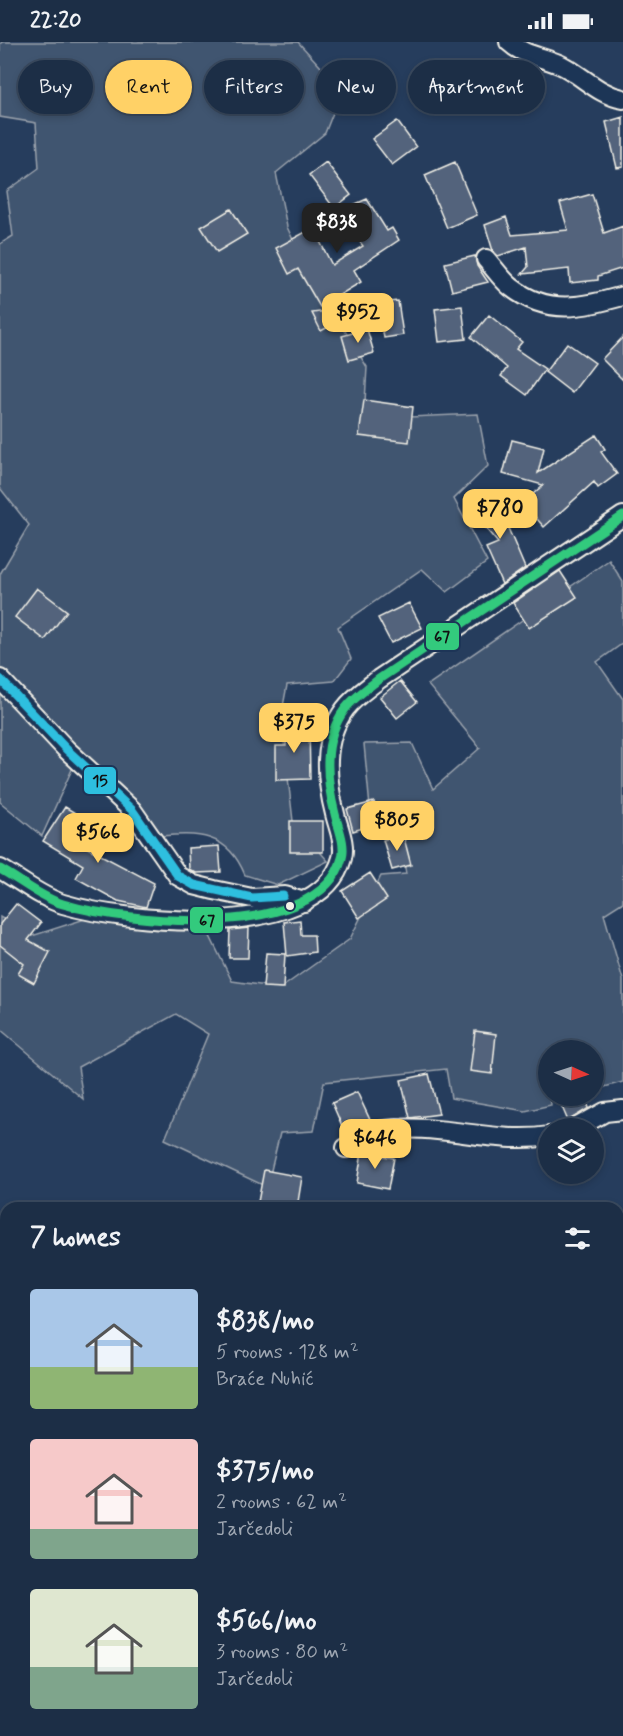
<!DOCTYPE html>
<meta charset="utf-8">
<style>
body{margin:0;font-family:Mynerve,sans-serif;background:#25364d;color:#f1f3f6;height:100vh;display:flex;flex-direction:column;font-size:22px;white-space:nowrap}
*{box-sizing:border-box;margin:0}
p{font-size:20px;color:#a0a8b3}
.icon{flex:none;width:33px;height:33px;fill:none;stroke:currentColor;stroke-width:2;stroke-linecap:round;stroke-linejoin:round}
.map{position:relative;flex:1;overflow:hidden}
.side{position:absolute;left:0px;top:1160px;width:624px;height:536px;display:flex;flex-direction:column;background:#1c2e46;border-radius:18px 18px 0 0;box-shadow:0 3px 9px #0003,0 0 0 2px #3a4a5f}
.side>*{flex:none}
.hud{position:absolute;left:18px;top:18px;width:588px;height:54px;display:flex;gap:12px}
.needle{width:39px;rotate:93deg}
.fabs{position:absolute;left:538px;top:998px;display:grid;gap:12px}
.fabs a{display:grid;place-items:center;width:66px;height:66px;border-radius:50%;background:#1c2e46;box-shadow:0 3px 9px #0003,0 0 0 2px #3a4a5f;font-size:30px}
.price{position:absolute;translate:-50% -51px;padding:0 14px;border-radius:12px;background:#ffd166;color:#111;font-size:20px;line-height:39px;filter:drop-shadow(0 2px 3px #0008)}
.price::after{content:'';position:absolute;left:50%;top:36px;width:18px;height:14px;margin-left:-9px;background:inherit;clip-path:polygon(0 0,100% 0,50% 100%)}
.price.selected{background:#222;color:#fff}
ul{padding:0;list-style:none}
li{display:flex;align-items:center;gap:18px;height:150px;padding:0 30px}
li span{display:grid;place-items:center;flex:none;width:168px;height:120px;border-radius:6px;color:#555}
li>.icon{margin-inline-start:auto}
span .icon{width:72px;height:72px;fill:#fffc;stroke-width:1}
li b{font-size:26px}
h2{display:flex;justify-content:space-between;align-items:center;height:72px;padding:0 30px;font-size:26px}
.pill{padding:0 21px;border-radius:27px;background:#1c2e46;box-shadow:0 3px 9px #0003,0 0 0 2px #3a4a5f;font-size:21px;line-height:54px}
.pill.selected{background:#ffd166;color:#111}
.status{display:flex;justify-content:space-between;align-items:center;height:42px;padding:0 30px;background:#1c2e46;direction:ltr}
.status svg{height:16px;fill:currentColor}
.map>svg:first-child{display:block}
.green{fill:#40546f;stroke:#9aa2ac;stroke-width:1.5}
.building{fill:#52647b;stroke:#f4f1e8;stroke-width:1.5}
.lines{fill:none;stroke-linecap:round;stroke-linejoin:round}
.minor-casing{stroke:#f4f1e8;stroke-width:22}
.minor{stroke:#1d3557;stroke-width:18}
.bus-1-casing{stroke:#1d3557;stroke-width:14}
.bus-2-casing{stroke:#1d3557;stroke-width:14}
.bus-1{stroke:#2dbfdf;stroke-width:9}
.bus-2{stroke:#33ca7d;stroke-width:9}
.bus-dot{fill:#f4f1e8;stroke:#1d3557;stroke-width:2}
.line-badge{stroke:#1d3557;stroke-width:2}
.pale-badge-label{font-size:16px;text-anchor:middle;font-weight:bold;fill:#111}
</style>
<div class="status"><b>22:20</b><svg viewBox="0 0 49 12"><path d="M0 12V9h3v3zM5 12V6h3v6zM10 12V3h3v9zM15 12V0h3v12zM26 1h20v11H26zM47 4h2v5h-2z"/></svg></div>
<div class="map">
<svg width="623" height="1694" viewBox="0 0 623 1694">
<rect width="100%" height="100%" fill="#263d5d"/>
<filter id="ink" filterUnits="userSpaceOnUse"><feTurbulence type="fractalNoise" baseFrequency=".0167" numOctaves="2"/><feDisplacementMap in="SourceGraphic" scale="12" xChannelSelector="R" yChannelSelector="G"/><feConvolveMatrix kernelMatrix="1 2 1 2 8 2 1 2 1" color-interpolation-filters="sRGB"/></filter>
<g filter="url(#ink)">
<path class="green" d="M2,0H298L342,48L325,91L276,131L287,185L305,223L367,325L364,377L478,372L488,424L454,457L487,520L447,550L422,527L338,585L351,617L334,639L287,643L281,675L293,779L328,819L278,843L245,833C225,783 188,793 143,795L78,714L42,794L0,760V532L29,483L0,446V202L13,194L7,149L39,126L36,81L0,75V2Z
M609,518L623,540V601L597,620L623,657V860L604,872L623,938V1040L597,1047L594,1034V1008H549V1030L547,1031L551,1063L525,1069L451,1056L446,1027L324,1040L314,1089L280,1091L267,1145L165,1097L208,992L176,972L78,1025L83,1057L0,987V875L32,894L88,876L205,884L232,939L281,946L350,897L381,834L406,832L397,780L371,776L364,702L412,701L433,747L480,706L428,643Z
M6,1339V1689H618V1400L623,1394V1694H0V1342Z"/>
<path class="building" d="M623,75V125L617,126L606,80Z
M397,79L416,105L392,123L372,97Z
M326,120L351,153L334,166L309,133Z
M455,120L477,173L447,186L425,133Z
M592,152L604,191L623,184V226L598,234V238L570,241L569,227L522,232L528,225L526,205L498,214L493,209L485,183L506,175L512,193L568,188L560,161Z
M367,157L387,189L392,186L399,198L354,228L361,240L320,265L298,227L289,232L276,206L313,186L332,223L363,204L337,170Z
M231,167L247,192L217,210L201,185Z
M475,214L477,224L488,240L452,249L445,221Z
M398,259L403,293L384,296L378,261Z
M363,264V266L321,289L312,271Z
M462,264L466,297L439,300L435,267Z
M489,273L522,300L516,307L545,327L527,353L501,334L507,326L471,295Z
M367,287L374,311L349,318L342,294Z
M623,295V338L602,317Z
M567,301L595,321L572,351L545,330Z
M364,358L413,365L409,400L359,394Z
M596,393L605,407L601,410L617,432L598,446L594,440L544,485L523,461L543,443L503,432L512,398L544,406L538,431Z
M491,454L514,481L508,486L525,526L502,542L486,506L498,501L472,470Z
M560,529L577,555L529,586L513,561Z
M37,546L67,569L45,598L15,575Z
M409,561L422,586L391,601L378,576Z
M400,639L417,660L397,676L380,655Z
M286,681H309L310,737L276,738V704H286Z
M374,760L380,781L353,789L347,767Z
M65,765L87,778L74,799L154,841L146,865L118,859L76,836L83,823L43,799Z
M290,779H323V810H290Z
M403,792L411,823L392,828L383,798Z
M219,804L221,830L196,831L189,827L188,806Z
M370,831L387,857L359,876L342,849Z
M16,862L41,881L28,898L50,910L34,941L18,932L24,922L0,903V882Z
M300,878L301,893H314L315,910L287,914L284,880Z
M249,886L248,916H229L230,888Z
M266,911L285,912L283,946L263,945Z
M475,989L496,992L492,1032L470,1029Z
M429,1032L439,1072L410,1076L401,1038Z
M357,1050L371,1080L346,1093L332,1061Z
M557,1053H584L589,1066L568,1079Z
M362,1110L394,1116L388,1147L357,1141Z
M264,1128L302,1135L297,1166L258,1160Z"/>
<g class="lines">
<defs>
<path id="minor" d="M509,0C525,15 547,15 565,25C585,36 600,53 623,57
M486,217C494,226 502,238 511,245C548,274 582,265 623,254
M0,637L66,707L132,768L178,834L194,843L214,848L252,856L285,854L304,860
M0,827C20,838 42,856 63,862C126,881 320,901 342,816C346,802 338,785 335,772C326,737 322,698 345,667C354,655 368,646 379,637L623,474
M576,1086L605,1070L623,1068
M346,1106C356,1100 368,1091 379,1089C435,1079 493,1103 549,1094"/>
</defs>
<use href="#minor" class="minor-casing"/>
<use href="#minor" class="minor"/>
<defs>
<path id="bus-1" d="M0,637L66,707L132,768L178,834L194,843L252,856L283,854"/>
<path id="bus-2" d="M0,827C20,838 42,856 63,862C126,881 320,901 342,816C346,802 338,785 335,772C326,737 322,698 345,667C354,655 368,646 379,637L623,474"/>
</defs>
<use href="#bus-1" class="bus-1-casing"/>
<use href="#bus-2" class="bus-2-casing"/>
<use href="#bus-1" class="bus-1"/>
<use href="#bus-2" class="bus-2"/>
</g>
</g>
<circle class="bus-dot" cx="290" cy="864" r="5"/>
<g class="line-badge">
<rect x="425" y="580" width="35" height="29" rx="6" fill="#33ca7d"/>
<rect x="83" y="724" width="34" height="29" rx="6" fill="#2dbfdf"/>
<rect x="189" y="864" width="35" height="28" rx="6" fill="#33ca7d"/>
</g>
<g class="pale-badge-label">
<text x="442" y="600">67</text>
<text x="100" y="744">15</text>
<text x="207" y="884">67</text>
</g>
</svg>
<div class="fabs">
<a><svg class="needle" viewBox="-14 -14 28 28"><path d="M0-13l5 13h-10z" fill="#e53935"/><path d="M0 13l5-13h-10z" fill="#a0a8b3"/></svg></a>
<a><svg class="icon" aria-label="layers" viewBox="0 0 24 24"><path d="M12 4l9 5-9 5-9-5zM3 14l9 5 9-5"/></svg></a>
</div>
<b class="price selected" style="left:337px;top:212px">$838</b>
<b class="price" style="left:358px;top:302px">$952</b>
<b class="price" style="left:500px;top:498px">$780</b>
<b class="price" style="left:294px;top:712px">$375</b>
<b class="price" style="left:397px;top:810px">$805</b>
<b class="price" style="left:98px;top:822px">$566</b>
<b class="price" style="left:375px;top:1128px">$646</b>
<div class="hud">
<a class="pill">Buy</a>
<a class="pill selected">Rent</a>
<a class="pill">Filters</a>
<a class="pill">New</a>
<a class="pill">Apartment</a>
</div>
<section class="side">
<h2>7 homes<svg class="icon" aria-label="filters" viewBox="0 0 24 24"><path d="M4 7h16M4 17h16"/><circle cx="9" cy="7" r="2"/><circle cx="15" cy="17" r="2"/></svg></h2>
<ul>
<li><span style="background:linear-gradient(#a9c7e8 65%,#8fb573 0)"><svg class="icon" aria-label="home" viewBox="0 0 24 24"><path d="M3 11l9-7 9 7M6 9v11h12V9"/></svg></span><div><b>$838/mo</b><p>5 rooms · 128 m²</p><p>Braće Nuhić</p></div></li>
<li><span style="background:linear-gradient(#f6c9c9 75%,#7fa58c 0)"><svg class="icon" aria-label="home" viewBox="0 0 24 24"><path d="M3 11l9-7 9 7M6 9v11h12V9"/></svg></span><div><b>$375/mo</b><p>2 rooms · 62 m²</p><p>Jarčedoli</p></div></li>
<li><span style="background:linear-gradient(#dfe7d0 65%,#7fa58c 0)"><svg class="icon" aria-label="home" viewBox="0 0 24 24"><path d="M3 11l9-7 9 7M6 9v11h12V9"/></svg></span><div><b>$566/mo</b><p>3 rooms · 80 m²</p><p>Jarčedoli</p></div></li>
</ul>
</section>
</div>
